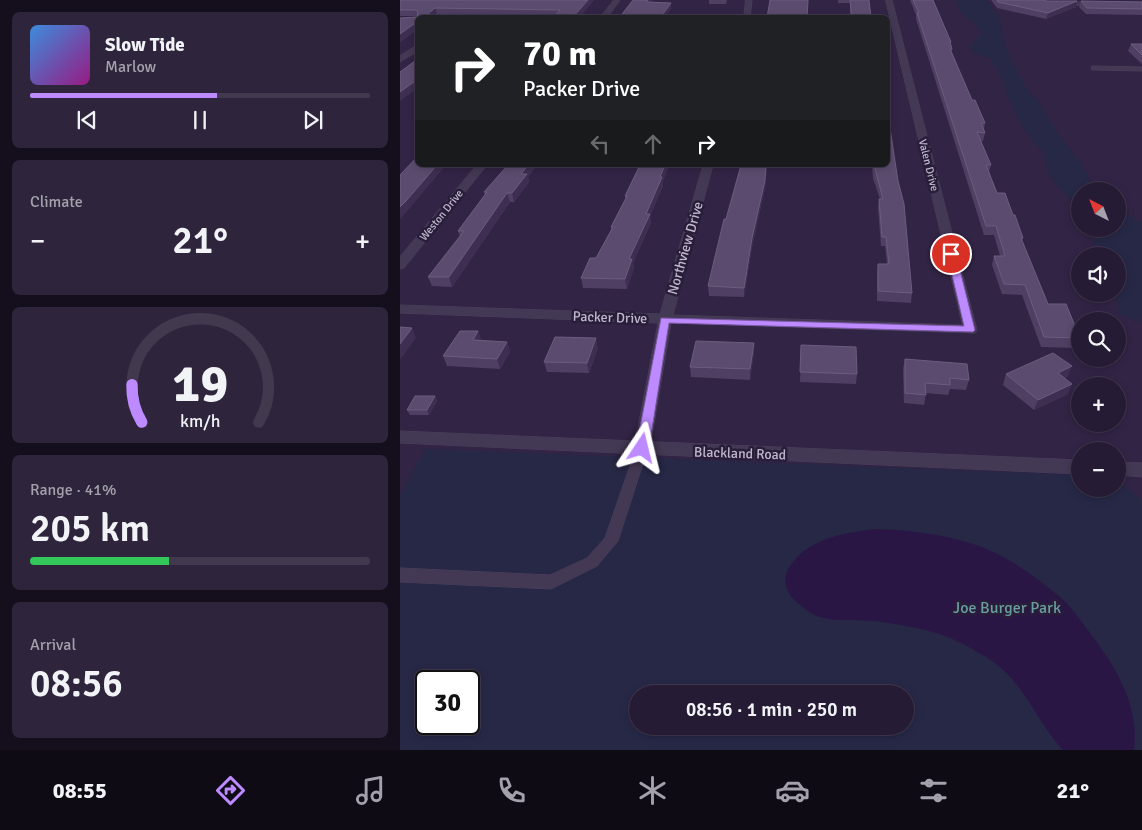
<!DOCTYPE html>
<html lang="en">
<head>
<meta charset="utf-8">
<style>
  body { margin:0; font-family:Signika,sans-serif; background:#2e243c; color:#f1f3f6; height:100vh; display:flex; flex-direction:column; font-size:19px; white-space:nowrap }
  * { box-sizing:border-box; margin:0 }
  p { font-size:16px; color:#a4a1ac }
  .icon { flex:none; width:28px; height:28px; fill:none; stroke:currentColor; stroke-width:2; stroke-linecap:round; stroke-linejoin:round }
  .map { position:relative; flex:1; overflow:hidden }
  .details { display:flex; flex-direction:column; gap:12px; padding:12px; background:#150f1d; width:400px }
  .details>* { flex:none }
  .banner { position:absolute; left:15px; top:15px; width:475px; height:152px; border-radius:8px; box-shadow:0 2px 8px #0003,0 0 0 1px #42394f; background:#202124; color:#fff; overflow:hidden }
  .needle { width:32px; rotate:318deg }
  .tools { position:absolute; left:671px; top:182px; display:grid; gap:10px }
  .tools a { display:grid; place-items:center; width:55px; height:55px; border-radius:50%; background:#261b34; box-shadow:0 2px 8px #0003,0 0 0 1px #42394f; font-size:25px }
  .speed { position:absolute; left:15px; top:670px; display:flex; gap:10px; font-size:25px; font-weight:700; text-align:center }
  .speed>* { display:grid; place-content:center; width:65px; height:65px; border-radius:50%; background:#261b34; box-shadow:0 2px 8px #0003,0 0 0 1px #42394f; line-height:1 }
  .speed .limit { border:2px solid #111; border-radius:8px; background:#fff; color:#111 }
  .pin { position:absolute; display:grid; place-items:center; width:42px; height:42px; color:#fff; margin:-21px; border:2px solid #fff; border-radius:50%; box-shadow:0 1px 5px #0007 }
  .me { position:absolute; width:55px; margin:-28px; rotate:10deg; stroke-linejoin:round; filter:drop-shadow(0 0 4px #0008) }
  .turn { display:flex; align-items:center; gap:18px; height:105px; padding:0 25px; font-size:22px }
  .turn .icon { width:65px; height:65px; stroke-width:2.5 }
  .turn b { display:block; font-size:35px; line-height:42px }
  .lanes { display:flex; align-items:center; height:48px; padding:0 25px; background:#0003; justify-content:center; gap:25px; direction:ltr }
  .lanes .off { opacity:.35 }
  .big { font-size:38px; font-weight:600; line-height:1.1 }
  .details .widget { flex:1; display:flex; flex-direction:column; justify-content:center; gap:8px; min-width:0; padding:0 18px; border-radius:8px; background:#2e243c }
  .details .dial { align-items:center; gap:0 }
  .dial svg { height:130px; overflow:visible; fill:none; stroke:#42394f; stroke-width:7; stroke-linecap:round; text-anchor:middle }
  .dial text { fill:#f1f3f6; stroke:none }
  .song { display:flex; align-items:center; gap:15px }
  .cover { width:60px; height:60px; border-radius:8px; background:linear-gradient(135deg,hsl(210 70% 55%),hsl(310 70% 35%)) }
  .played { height:5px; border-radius:2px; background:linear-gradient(90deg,#be8aff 55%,#42394f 55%) }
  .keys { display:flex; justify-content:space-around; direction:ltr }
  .heat { display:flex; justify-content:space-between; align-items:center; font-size:28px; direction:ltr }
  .charge { height:8px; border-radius:4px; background:linear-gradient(90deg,#34c759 41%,#42394f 0) }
  .trip { position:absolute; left:229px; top:685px; width:285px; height:50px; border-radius:25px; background:#261b34; box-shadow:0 2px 8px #0003,0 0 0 1px #42394f; font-weight:600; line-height:50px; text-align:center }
  .tabs { display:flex; height:80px; justify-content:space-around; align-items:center; background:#0f0b15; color:#a4a1ac }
  .tabs .icon { width:35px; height:35px }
  .tabs .active { color:#be8aff }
  .tabs b { font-size:22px; color:#f1f3f6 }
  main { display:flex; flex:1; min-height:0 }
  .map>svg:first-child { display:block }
  .green { fill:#262846; fill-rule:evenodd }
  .water { fill:#2a1645 }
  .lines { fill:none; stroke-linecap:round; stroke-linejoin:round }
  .service-casing { stroke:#4b405b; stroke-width:1 }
  .minor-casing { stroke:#4b405b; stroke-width:1 }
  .tertiary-casing { stroke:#4b405b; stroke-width:1 }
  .service { fill:#443954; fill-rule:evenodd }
  .minor { fill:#443954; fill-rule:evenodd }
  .tertiary { fill:#443954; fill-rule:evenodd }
  .wall { fill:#4f3f63 }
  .shaded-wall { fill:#3e2f52 }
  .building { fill:#5b4c6f; stroke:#6b5d7e }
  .route { fill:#be8aff; stroke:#7c5aa6 }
  .labels { text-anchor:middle; stroke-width:5; stroke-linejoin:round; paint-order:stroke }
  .far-street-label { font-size:11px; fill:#c1b7ce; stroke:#291e3a }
  .street-label { font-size:14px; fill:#c1b7ce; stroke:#291e3a }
  .near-park-label { font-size:16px; fill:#6b9ea1; stroke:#291e3a }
</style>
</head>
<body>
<main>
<section class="details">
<div class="widget">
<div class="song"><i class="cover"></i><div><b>Slow Tide</b><p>Marlow</p></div></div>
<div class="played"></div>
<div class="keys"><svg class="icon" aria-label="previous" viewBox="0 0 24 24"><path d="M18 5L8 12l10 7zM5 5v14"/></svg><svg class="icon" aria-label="pause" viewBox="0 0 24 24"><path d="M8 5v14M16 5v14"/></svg><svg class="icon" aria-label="next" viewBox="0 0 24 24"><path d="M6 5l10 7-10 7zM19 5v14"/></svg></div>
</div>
<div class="widget"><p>Climate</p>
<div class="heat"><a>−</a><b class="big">21°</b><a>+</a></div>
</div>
<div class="widget dial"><svg viewBox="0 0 100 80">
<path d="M14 69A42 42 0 1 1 86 69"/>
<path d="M14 69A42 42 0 0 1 8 46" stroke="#be8aff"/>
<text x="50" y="56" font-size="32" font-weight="700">19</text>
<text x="50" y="72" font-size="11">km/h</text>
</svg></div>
<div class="widget"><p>Range · 41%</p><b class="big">205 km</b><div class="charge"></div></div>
<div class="widget"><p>Arrival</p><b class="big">08:56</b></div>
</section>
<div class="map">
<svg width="742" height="750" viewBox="0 0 742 750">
  <rect width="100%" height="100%" fill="#322445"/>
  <path class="green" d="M556,0H587L599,16L606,47L626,88L639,102L659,135L680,161L696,191H680V209L669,199L650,177L642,151L622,127L605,91L604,83L591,59L573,53L570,49L571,43L581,35C579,22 567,21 561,12C559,9 558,4 556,0Z
    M718,209L742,223V318L740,322L719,314L717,302L713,294H718V256H699L690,232V229H718Z
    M25,449L680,475V489H718L719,483L740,498L742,502V750H0V496ZM26,681H69V724H26ZM238,694H505V726H238Z"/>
  <path class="water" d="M475,529C509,530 541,534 573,544C605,554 635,576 660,597C671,606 679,619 687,629C714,664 740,704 734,750H663C634,719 625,681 586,657C574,650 559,641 545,636C526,629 502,625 482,622C462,618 427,624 411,613C391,600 375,584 393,562C413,537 446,533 475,529Z"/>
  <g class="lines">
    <defs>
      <path id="service" d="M242,443L246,445L248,448L218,541L197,566L151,589L0,582V568L150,575L187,558L205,538L236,448L238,445Z"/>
      <path id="minor" d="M214,0H220L207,18H200Z
        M346,0H352L350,18H344Z
        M486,0H492L577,330L575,333L271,323L250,448L248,452L242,454L236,452L234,448L258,323L0,313V305L260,314L303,165H313L273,315L562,325Z
        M654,2H742V6L656,5Z
        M18,45V51L0,62V56Z
        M692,66L742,67V71L695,70H692Z
        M77,165H87L4,268L0,269V257Z"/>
      <path id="tertiary" d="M0,431L680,460V474L0,443Z
        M718,462L742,463V477L718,475Z"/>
    </defs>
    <use href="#service" class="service-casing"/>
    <use href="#minor" class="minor-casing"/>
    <use href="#tertiary" class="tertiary-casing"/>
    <use href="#service" class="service"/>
    <use href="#minor" class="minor"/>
    <use href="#tertiary" class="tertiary"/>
  </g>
  <path class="wall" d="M0,0H194L179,18L37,14L33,18H18V29L0,42V18L17,17L18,16H0Z
    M309,0H327L326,4H309Z
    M438,0H469L471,18H450V3H438Z
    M510,0H533L551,42V45L552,49V52L572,100L585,123L584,129L585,133L583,141H580L591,165L589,172L597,193L613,215L623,238L622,241L648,304L680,337V340L677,348L641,347L622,295L602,294L592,265L594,256H600L594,235H584L516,19V15Z
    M591,0H742H646V1H677L676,7L646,19L597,8Z
    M681,1L742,2V15L686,14L679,7Z
    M731,44H742V64L728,51Z
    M108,165H137L128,177L129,182L114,202H110L52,287L32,286L28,277L60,237L58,231L85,195L84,192Z
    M240,165H269L263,181V186L250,216L251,223L233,263L234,268L227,289L183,288L181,278L196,258L211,230V227L225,200V196Z
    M341,165H367L365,188L352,247L344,297L309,296L308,286Z
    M472,165H488L512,293L511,303L477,301V273L478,264H487L485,246H481L478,208L479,199H480L473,178Z
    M78,331L81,340L107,342L110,352L100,369L47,366L43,356Z
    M354,343V353L350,380L291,377L290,367Z
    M401,345L457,374L456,384L400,382Z
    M198,348L189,373L147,372L144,362Z
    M505,359L569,380L566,390L550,389L548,395L526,393L524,405L504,403L503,369Z
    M606,374L668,376L665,378L668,394L634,410L603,385Z
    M35,396L37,401L29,415H10L7,410Z"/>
  <path class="shaded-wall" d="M188,0H194L179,18H172Z
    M248,0H253L247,9L246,2Z
    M677,1L676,7L646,19L648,13Z
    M271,3V9L265,18H260Z
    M35,8L37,14L33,18H23Z
    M18,21V29L0,42V34Z
    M18,79V88L0,101V92Z
    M37,165H46L9,209L0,219V207Z
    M128,165H137L128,177L129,182L114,202L112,193L121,174Z
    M265,165H269L263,181V186L250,216L251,223L233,263L234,268L227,289L225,279L229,259Z
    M366,165H367L365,188L352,247L344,297V288L352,238Z
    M107,193L110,202L52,287L49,277Z
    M12,328L16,338L0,360V344Z
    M78,331L82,341L73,340Z
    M196,338L198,348L189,373L187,363Z
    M107,342L110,352L100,369L97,359Z
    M354,343V353L350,380V369Z
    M672,366L668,376L654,383L658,373Z
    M672,384L668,394L634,410L638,400Z
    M35,396L37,401L29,415L27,410Z"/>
  <path class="building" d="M0,0H188L172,18H153L160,10L35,8L23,18H18V21L0,34V18L17,17L18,12L16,10H0Z
    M233,0H248L246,2L271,3L260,18H219Z
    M370,0H408L407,18H367Z
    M450,0H469L471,18H452L451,11Z
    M513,0H533L551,42H550L552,49H550L572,100H575L585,123H581L585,133L577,132L591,165H586L597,193H605L613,215H615L623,238H621L648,304H666L680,338L644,337L625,285L604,284L594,256H605L596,226H586L517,13H519Z
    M597,0H646V1H677L648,13L598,2Z
    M681,1L742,2V9L687,8Z
    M731,44H742V55Z
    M15,61H18V79L0,92V72Z
    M488,115L498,181L504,204L512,293L478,291V264H489L486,237H482L479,199H483L474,165H488Z
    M18,156V165H37L6,201L0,207V175Z
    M108,165H128L121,174H127L112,193H107L49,277H28L64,231H58L87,192H84Z
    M240,165H265L260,177H262L246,214H250L229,259H232L225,279L181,278L190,258H196L213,227H211L227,196H225Z
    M341,165H366L365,180L352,238L344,288L308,286L324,219H326Z
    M0,327L12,328L0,344Z
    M60,331H78L73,340L107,342L97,359L43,356Z
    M155,337L196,338L187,363L144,362Z
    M296,341L354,343L350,369L290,367Z
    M401,345L456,347L457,374L400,372Z
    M653,353L672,366L658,373L672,384L638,400L606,374Z
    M505,359L567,364L569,380L550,378V385L525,383L526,395L505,393Z
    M15,396H35L27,410H7Z"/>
  <path class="route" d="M551,252L556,254L575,330L573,332L269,323L249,448L247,452H238L236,448L261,318L564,326L547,254Z"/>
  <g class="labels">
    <g class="far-street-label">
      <text transform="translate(529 165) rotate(76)" y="4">Valen Drive</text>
      <text transform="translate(41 215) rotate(-51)" y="4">Weston Drive</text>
    </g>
    <g class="street-label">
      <text transform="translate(285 248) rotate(-74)" y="5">Northview Drive</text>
      <text transform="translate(210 317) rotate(2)" y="5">Packer Drive</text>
      <text transform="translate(340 453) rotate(2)" y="5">Blackland Road</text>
    </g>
    <g class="near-park-label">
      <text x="607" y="613">Joe Burger Park</text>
    </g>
  </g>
</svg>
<div class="tools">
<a><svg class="needle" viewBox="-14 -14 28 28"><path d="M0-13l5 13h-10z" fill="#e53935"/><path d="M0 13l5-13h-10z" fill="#a4a1ac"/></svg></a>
<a><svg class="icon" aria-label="sound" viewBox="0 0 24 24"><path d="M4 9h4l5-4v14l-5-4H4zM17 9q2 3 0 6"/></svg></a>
<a><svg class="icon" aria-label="search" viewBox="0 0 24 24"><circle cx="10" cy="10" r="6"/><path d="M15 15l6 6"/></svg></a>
<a>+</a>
<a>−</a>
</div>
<div class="speed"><div class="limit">30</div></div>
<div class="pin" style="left:551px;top:254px;background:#d93025"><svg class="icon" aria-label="arrive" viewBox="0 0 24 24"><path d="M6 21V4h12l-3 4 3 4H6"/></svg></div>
<svg class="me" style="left:242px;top:448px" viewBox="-20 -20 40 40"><path d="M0-17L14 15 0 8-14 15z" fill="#be8aff" stroke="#fff" stroke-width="4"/></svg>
<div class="trip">08:56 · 1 min · 250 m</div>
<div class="banner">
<div class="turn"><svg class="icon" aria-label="right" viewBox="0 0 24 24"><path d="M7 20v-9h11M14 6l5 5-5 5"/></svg><div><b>70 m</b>Packer Drive</div></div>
<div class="lanes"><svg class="icon off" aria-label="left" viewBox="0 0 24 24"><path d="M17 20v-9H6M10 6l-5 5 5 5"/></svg><svg class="icon off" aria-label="ahead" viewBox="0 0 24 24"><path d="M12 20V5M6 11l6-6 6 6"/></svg><svg class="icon" aria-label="right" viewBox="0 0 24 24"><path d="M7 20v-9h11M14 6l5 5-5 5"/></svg></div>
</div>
</div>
</main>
<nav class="tabs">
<b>08:55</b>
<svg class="icon active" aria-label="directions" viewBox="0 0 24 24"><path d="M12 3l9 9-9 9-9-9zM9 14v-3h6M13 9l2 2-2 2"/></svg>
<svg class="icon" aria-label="music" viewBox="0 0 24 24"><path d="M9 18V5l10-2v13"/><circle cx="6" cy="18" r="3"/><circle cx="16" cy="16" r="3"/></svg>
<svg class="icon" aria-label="phone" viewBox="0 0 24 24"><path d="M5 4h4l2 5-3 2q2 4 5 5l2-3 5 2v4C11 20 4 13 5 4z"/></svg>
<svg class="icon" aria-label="climate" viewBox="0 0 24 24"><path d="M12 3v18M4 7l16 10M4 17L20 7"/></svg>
<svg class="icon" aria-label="car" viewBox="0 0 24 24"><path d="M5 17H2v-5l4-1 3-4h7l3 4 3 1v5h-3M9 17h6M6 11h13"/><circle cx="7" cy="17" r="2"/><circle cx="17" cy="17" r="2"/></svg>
<svg class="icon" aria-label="filters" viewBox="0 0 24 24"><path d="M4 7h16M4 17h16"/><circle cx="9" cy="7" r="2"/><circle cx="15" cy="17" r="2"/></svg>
<b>21°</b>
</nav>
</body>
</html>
